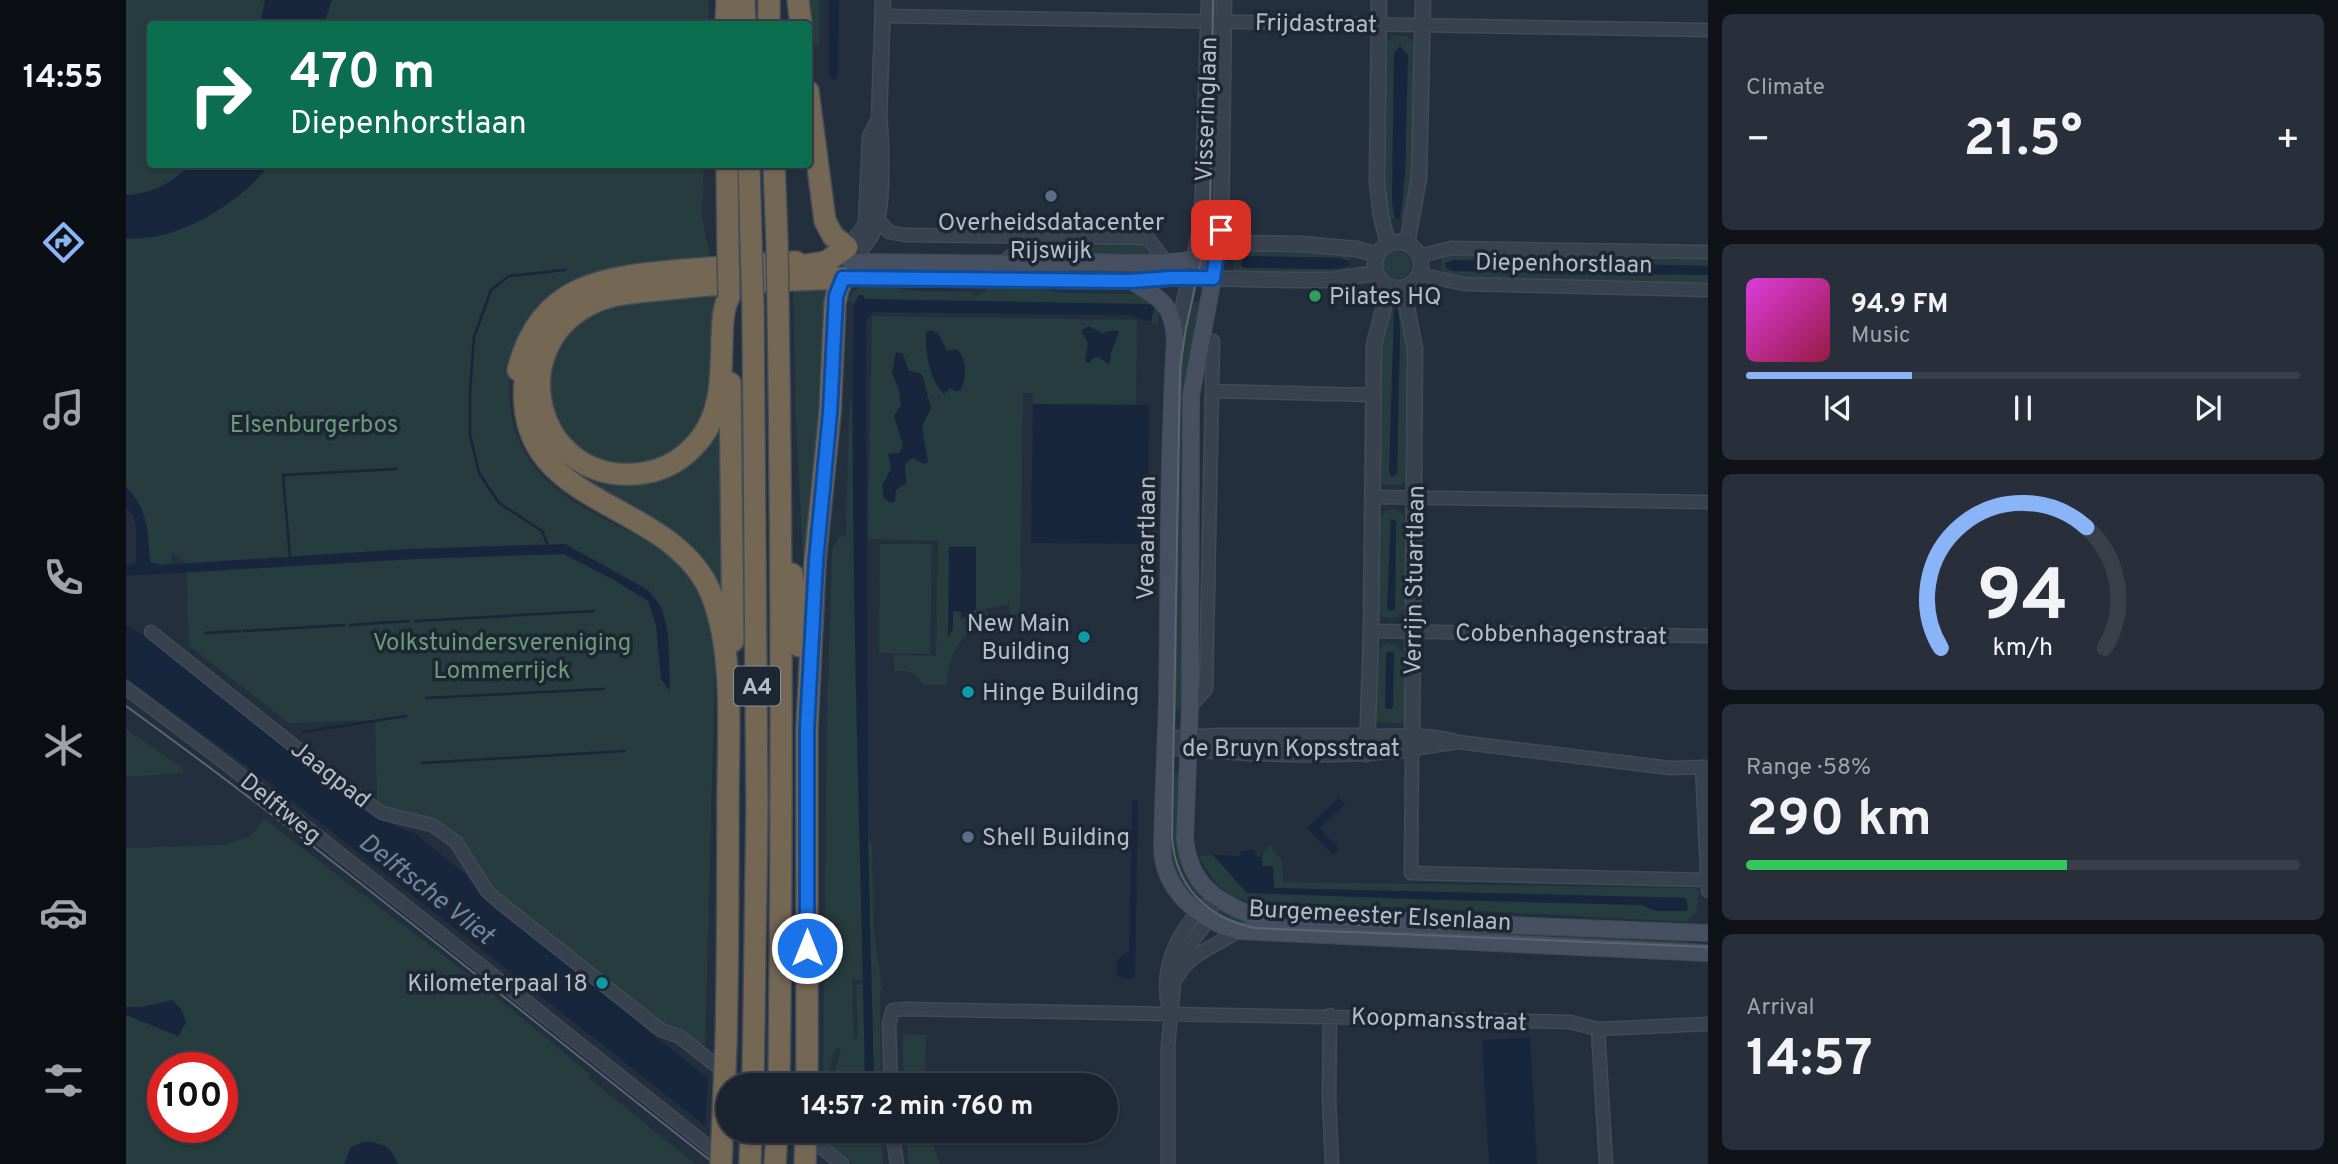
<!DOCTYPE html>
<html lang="en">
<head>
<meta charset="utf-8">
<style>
  body { margin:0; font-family:Overpass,sans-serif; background:#282f3a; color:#f1f3f6; height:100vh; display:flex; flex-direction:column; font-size:26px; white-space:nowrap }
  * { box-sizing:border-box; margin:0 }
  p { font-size:23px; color:#a0a4aa }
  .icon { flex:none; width:38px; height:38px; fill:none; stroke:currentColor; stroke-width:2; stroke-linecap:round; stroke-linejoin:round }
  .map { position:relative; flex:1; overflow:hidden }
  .side { display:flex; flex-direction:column; gap:14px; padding:14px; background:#0f1319; width:630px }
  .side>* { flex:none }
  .banner { position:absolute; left:21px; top:21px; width:665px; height:147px; border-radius:7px; box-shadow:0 2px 5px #0004,0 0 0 2px #39404a; background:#0b6e4f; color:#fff; overflow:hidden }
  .speed { position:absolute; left:21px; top:1052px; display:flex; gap:14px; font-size:35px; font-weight:700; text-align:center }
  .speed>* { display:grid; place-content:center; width:91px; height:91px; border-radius:50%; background:#1b232e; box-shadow:0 2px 5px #0004,0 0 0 2px #39404a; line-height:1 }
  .speed .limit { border:10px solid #d22; background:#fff; color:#111 }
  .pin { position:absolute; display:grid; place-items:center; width:60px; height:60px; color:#fff; margin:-30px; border-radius:14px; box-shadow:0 4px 10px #0006 }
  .me { position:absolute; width:77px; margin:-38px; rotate:0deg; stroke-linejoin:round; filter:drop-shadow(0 0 5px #0008) }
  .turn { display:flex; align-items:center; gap:24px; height:147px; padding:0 28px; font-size:32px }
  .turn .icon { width:91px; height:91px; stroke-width:2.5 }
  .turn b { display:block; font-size:49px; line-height:60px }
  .big { font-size:52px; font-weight:700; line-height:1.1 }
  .side .card { flex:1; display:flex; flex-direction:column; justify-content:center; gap:10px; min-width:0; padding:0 24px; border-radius:10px; background:#282f3a }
  .side .dial { align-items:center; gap:0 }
  .dial svg { height:182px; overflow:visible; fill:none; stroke:#39404a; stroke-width:7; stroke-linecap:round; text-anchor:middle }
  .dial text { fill:#f1f3f6; stroke:none }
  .song { display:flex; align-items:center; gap:21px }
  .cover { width:84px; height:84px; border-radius:10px; background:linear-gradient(135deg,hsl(300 70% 55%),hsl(340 70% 35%)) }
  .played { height:7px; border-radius:4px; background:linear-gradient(90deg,#8ab4f8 30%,#39404a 30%) }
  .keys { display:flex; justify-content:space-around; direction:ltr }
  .heat { display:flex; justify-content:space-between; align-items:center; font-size:38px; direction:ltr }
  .charge { height:10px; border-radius:5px; background:linear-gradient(90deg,#34c759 58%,#39404a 0) }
  .trip { position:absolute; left:590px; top:1073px; width:402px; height:70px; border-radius:35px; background:#1b232e; box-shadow:0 2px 5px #0004,0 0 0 2px #39404a; font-weight:700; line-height:70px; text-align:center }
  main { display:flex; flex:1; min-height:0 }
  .dock { display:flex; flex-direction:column; width:126px; justify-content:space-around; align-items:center; background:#0b0e12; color:#a0a4aa }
  .dock .icon { width:49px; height:49px }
  .dock .current { color:#8ab4f8 }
  .dock b { font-size:32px; color:#f1f3f6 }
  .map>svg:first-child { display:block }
  .green { fill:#263c3f; fill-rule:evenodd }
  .water { fill:#17263c }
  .pier { fill:#242f3e }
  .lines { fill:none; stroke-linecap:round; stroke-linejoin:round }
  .stream { stroke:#17263c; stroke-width:2.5 }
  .minor-casing { stroke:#414a57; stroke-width:15 }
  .tertiary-casing { stroke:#414a57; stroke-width:17 }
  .secondary-casing { stroke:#414a57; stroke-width:18 }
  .motorway-casing { stroke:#434c59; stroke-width:24 }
  .minor { stroke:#38414e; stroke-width:12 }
  .tertiary { stroke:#38414e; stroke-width:14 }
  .secondary { stroke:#465061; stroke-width:16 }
  .motorway { stroke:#746855; stroke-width:21 }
  .tram { stroke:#5a6575; stroke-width:2 }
  .motorway-bridge-casing { stroke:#434c59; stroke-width:24; stroke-linecap:butt }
  .motorway-bridge { stroke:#746855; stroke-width:21 }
  .route-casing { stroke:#114b97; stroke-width:18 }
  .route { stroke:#1a73e8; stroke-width:12 }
  .service-dot { fill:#5c6f8a; stroke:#1d2633; stroke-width:2.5 }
  .leisure-dot { fill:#2e9e5b; stroke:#1d2633; stroke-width:2.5 }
  .culture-dot { fill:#0f9aa8; stroke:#1d2633; stroke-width:2.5 }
  .labels { text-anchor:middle; stroke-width:7; stroke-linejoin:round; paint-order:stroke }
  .shield { fill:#1d2633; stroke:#878f9c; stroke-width:2 }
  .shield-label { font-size:23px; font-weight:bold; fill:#b4bcc9 }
  .street-label { font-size:24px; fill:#b4bcc9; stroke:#1d2633 }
  .poi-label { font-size:24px; fill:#b4bcc9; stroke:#1d2633; text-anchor:start }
  .park-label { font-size:24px; fill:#6b9a76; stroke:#1d2633 }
  .water-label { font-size:26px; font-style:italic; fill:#6d86a8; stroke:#1d2633 }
</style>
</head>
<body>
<main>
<nav class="dock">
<b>14:55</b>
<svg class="icon current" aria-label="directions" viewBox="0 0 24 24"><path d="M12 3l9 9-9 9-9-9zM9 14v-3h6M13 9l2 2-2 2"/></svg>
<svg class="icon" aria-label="music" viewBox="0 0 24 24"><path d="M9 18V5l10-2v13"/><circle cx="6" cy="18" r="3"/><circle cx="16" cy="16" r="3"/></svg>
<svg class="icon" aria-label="phone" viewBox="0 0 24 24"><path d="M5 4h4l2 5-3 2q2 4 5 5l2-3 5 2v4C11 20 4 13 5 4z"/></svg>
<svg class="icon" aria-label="climate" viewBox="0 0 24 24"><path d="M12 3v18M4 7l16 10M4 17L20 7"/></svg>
<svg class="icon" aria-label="car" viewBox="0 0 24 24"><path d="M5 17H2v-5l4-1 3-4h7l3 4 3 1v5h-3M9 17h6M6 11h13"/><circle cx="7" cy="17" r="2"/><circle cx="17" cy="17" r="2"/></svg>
<svg class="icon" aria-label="filters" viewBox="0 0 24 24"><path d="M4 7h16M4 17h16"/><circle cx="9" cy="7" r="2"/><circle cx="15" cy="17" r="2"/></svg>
</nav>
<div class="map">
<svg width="1582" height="1164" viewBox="0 0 1582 1164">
  <rect width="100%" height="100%" fill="#242f3e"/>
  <path class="green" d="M0,0H583L582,24H24V164L578,165L576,217L586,266L458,283L384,371C377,453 419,489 486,523C513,536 542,550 561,573C583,601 585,636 589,669L579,1049L531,1022L370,893L338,841L313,821L275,813L251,805L249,720L163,723L63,646L60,565L46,551L45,564L35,565L24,562L21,524L0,503Z
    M682,0H694L693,46L686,45Z
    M1267,36H1281L1289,43L1290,172L1283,220L1274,218L1277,200L1281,88L1268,53L1266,201L1269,219L1260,220L1256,192L1259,44Z
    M910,241L920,245H950V242H958V245L1006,246L1016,243L1031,256L890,259Z
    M1109,248L1224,252L1223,261L1213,258L1119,256L1115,265L1118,268L1211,269L1223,266L1224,275H1109L1107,271Z
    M1257 265a14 14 0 1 1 28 0a14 14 0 1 1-28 0Z
    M1315,252L1582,255V266L1328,260L1327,271L1582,275V285L1342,281L1315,276Z
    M702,283L681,639L670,422L667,286Z
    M737,286H763L785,291L848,292L850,296L860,291V286H904L935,293L1012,294L1033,305L1032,324L1025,322L1028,308L739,299L736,295H733L728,304L722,300L727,291Z
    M591,294L592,379L582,418L541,460L487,466L454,450L441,437L432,421L424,398V373L429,356L449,325L486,304Z
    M1062,300L1077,304L1056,643L1055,709H1046L1053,358Z
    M1261,309L1280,310L1284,335L1282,481L1275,485H1257L1253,479V347ZM1268,310L1272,311L1274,329L1271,473L1269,476Z
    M746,316L1011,320L1010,405L907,404V393H897L894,614H884L883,604L860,609L863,618C836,632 821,655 821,685H797C790,672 781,669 768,671V655L810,656L812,541L742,539Z
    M412,343L422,439L523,479L596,407L600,602L591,591L431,467L400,380Z
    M726,400L731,736L737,980H726L728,1039L732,1036L730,985L737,984L739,1085H706L715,1047L708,1050L701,1085H697L701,718L706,550L713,537L720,535L723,412Z
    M1267,509L1274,512L1282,523L1280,607L1273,616L1265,619L1257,617L1250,610L1252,520L1259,511ZM1265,519L1270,522L1269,609L1265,611L1261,608Z
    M754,544H806L804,654L753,653Z
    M1262,643L1271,645L1279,655L1278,723L1249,722V655L1257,645ZM1262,652H1266L1265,709H1261L1260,654Z
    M0,729L57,768L58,773L0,777Z
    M1045,773L1056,774L1055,830L1078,894L1077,899L1071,904C1034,880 1044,811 1045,773Z
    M138,819L357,986L465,1075L462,1078C500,1107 533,1136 570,1164H0V848L98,845L124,836ZM37,1068H96V1127H37Z
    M742,840L746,844L748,930L756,989L754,990L755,1085H748Z
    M1144,845L1153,858L1156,859L1157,882L1569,888L1573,892L1570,913L1563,918L1562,922L1278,907L1130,903C1098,896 1088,884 1073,856L1087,855L1121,893H1125L1516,905L1528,911L1559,898L1147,888L1136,866L1137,853Z
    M1095,908L1562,939V948L1103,925L1088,912Z
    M777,1034L800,1035L799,1085H777Z
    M698,1131H755L757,1164H727L697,1141Z
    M779,1131H797V1133L804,1136L814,1164H783Z"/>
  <path class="water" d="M139,0H206L198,24H134Z
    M703,0H713L712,76L707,81L703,74Z
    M1274,46L1282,55L1279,176L1274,218L1269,219L1266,201L1268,53Z
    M65,164L143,165C115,203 48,244 0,238V195C28,193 45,184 65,164Z
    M1118,256L1214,258L1223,261V266L1211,269L1118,268L1115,265Z
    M1328,260L1582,266V275L1327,271L1320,268L1319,263Z
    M733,295H737L739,299L1024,304L1028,307L1025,322L1002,315L748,312L743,315L740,322L742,840L748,1085H739C735,825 723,565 728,304Z
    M1268,310H1272L1274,329L1271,474L1266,477L1263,473Z
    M963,326L976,333L989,330L993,332L985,353L984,363L982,364L973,357L967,358L963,363L959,361L962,343L955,330Z
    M804,330L812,333L821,351L830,349C842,359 840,377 835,390L829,391L824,388L818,394C804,381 799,351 800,333Z
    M770,352L777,354L783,371L794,373L797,377L805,408L796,426L802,462L798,464L787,458C774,464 781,473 780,483L770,490L769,501L766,503L758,499L756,486L765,469L762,454L773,453L777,446L768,416L775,405L773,391L766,372Z
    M907,404L1023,405L1022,544L905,543Z
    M0,487C23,510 21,531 24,562L35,565L282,549L439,544L522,590L536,608L542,634L544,691L535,679L530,625L522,601L488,580L438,554L288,559L0,576V565L10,563V527L7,515L0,507Z
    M1265,519L1270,521L1269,609L1265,611L1261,609Z
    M823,547H850V609L835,619V612L827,611V629L822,637Z
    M0,626L16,634L174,759L267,825L290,834L340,875L353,893L365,904L602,1095V1130L628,1164L144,783L0,678Z
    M1262,652L1268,653L1267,706L1265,709H1261L1259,706L1260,654Z
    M1213,797L1219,804L1194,828L1213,849L1207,855L1181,828Z
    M1006,800H1012L1009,975L1005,979L991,977V961L1003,950Z
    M1129,850V857H1136V866H1147L1148,888L1560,898L1562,909L1559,911H1531L1516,905L1315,900L1121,893L1087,855L1114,856L1115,851Z
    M46,1000L56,1010L60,1023L52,1036L0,1015V1007H16Z
    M1404,1037L1411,1164H1363L1356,1040Z
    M238,1142C256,1142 266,1147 272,1164H218L225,1147Z"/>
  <path class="pier" d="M582,1075L602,1091V1130H653L694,1164H622L579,1129Z"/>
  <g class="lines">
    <path class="stream" d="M421,543L416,531L373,503L353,473L344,435V391L348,337L365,290L383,276L439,270
      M164,557L157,475L270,469
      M290,621L468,611
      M224,625L283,621
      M118,631L219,625
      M79,633L114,631
      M300,698L478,689
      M177,732L280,716
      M296,763L499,751"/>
    <defs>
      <path id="minor" d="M757,16L1582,30
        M752,219L763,232L779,235L1022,238L1040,262
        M1293,256L1325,248L1582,252
        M877,263L908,236
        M1293,274L1338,284L1582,290
        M1086,391L1247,395
        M1247,497L1582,502
        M1245,631L1582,636
        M25,632L218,786L256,813L306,825L330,842L361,891L372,901L535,1030L554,1037L615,1085
        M0,688L102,765L596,1157
        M1064,707L1080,689L1087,341
        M1241,736C1271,736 1303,733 1332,742L1544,768L1582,767
        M1332,742L1286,749L1285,873L1582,880
        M1576,767L1582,891
        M1052,976C1063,954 1092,945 1112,931
        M1043,1009C1033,970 1050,933 1078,906
        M1204,1015L1203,1098L1206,1164
        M1472,1029L1480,1164
        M765,1085L763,1023L767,1010L780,1009L1358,1020L1444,1022L1472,1029L1582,1024
        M766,1130L771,1164
        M679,1135L716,1164
        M1042,1164V1045L1050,964L1077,927L1090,897"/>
      <path id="tertiary" d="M1253,0L1251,183L1255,216L1262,244
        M1249 265a23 23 0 1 1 46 0a23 23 0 1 1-46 0Z
        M1281,244L1293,178L1297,0
        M721,247L735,232L740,223L744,137L753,119
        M1086,252L1108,243L1175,244L1231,249L1251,255
        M721,267C730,254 743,243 749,227C757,208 756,140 753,119L757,0
        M1087,278L1095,234L1098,0
        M1005,281C1069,275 1133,281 1198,280C1216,280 1232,274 1250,274
        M1050,338L1076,222L1083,0
        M1040,739L1092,736H1241
        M1039,747C1120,754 1205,758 1286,749L1289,348L1277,288
        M1241,754L1245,631L1248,345L1263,287"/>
      <path id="secondary" d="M724,262L909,264C961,258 1016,268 1068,259L1087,278L1065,396L1064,707L1059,839C1064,883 1087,900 1126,915L1582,933
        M717,278L1005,281C1033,297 1047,304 1049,339C1042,460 1043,581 1041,702C1040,739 1038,776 1037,814C1037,831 1034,850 1039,867C1049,900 1080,922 1112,931L1582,953"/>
      <path id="motorway" d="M618,0L619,24
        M643,0V24
        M672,0L675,24
        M600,24L601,0
        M601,164L602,243
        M623,164L625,242
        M648,164L651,242
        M667,267L700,262L721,247L707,236L699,221L682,91
        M603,297C596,310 597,323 596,338C595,374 597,415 570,444C555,461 534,472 510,474C408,482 375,344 469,302C491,292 518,292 542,289C600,283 658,280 717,278L712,289L709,303L704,413L689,561L681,729V1085
        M652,302C656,563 656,824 653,1085
        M627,306L631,807L627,1085
        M402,360C372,508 530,492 580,583C610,639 602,736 602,798C602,880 602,962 600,1043
        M392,370C414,282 480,277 557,270C594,267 632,264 670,262
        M604,383L607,641
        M666,574L673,646
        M624,1164L625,1130
        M649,1164L651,1130"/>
    </defs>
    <use href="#minor" class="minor-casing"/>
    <use href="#tertiary" class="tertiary-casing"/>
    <use href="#secondary" class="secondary-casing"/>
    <use href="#motorway" class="motorway-casing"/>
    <use href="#minor" class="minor"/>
    <use href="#tertiary" class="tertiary"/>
    <use href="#secondary" class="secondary"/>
    <use href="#motorway" class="motorway"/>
    <path class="tram" d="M1087,0L1084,219L1060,328L1054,367L1046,837C1049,886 1081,918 1129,928L1582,947
      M0,706C202,852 393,1011 589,1164"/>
    <defs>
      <path id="motorway-bridge" d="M625,242L627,306
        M651,242L652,302
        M602,243L603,297
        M595,1164L600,1043
        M679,1164L680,1130"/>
    </defs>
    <use href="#motorway-bridge" class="motorway-bridge-casing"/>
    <use href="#motorway-bridge" class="motorway-bridge"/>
  </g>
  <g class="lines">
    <defs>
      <path id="route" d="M681,948V729L690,561L704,413L710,296L717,278L1004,281L1045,278H1087L1095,230"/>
    </defs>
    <use href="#route" class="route-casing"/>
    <use href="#route" class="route"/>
  </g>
  <g class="service-dot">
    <circle cx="925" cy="196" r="7"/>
    <circle cx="842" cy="837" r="7"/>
  </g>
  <circle class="leisure-dot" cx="1189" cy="296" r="7"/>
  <g class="culture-dot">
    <circle cx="958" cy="637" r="7"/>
    <circle cx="842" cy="692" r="7"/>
    <circle cx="476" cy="983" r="7"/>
  </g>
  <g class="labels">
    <rect class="shield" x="608" y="666.5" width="46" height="39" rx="5"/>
    <g class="shield-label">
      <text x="631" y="694">A4</text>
    </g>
    <g class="street-label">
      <text transform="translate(1190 23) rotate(1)" y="8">Frijdastraat</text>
      <text transform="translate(1080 109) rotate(-88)" y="8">Visseringlaan</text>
      <text transform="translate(1438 263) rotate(1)" y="8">Diepenhorstlaan</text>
      <text transform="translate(1020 538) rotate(-89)" y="8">Veraartlaan</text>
      <text transform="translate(1288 580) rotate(-89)" y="8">Verrijn Stuartlaan</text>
      <text transform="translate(1435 634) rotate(1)" y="8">Cobbenhagenstraat</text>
      <text x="1165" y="756">de Bruyn Kopsstraat</text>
      <text transform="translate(205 774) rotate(38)" y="8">Jaagpad</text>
      <text transform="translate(155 808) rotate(39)" y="8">Delftweg</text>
      <text transform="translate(1254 915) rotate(3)" y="8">Burgemeester Elsenlaan</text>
      <text transform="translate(1313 1019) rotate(2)" y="8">Koopmansstraat</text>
    </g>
    <g class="poi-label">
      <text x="925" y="230" text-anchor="middle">Overheidsdatacenter<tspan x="925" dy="28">Rijswijk</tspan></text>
      <text x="1203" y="304">Pilates HQ</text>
      <text x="944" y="631" text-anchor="end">New Main<tspan x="944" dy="28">Building</tspan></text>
      <text x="856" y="700">Hinge Building</text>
      <text x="856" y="845">Shell Building</text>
      <text x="462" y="991" text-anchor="end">Kilometerpaal 18</text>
    </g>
    <g class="park-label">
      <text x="188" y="432">Elsenburgerbos</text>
      <text x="376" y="650">Volkstuindersvereniging<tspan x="376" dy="28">Lommerrijck</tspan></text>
    </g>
    <g class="water-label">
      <text transform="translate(301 888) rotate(38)" y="9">Delftsche Vliet</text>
    </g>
  </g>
</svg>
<div class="speed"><div class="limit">100</div></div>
<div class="pin" style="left:1095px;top:230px;background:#d93025"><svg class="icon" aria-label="arrive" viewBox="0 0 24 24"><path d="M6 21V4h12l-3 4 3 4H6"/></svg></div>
<svg class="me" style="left:681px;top:948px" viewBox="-20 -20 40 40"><circle r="17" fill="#1a73e8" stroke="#fff" stroke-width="3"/><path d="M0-11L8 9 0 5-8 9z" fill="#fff"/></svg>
<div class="trip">14:57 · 2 min · 760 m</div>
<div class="banner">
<div class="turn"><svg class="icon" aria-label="right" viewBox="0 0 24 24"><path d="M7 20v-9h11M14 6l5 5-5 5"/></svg><div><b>470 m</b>Diepenhorstlaan</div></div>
</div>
</div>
<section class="side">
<div class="card"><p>Climate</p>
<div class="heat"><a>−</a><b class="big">21.5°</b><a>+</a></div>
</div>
<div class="card">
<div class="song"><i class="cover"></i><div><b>94.9 FM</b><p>Music</p></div></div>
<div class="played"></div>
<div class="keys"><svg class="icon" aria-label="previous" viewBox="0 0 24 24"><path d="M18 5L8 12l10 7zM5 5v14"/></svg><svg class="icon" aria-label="pause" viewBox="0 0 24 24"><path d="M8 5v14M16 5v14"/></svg><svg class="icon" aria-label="next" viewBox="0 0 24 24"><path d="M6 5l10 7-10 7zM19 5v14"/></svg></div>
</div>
<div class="card dial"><svg viewBox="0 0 100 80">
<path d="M14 69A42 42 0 1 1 86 69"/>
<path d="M14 69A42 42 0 0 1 78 16" stroke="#8ab4f8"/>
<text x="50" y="56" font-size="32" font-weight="700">94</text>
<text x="50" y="72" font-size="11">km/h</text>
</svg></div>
<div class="card"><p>Range · 58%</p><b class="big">290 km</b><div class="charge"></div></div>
<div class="card"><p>Arrival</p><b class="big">14:57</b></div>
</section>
</main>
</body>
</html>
